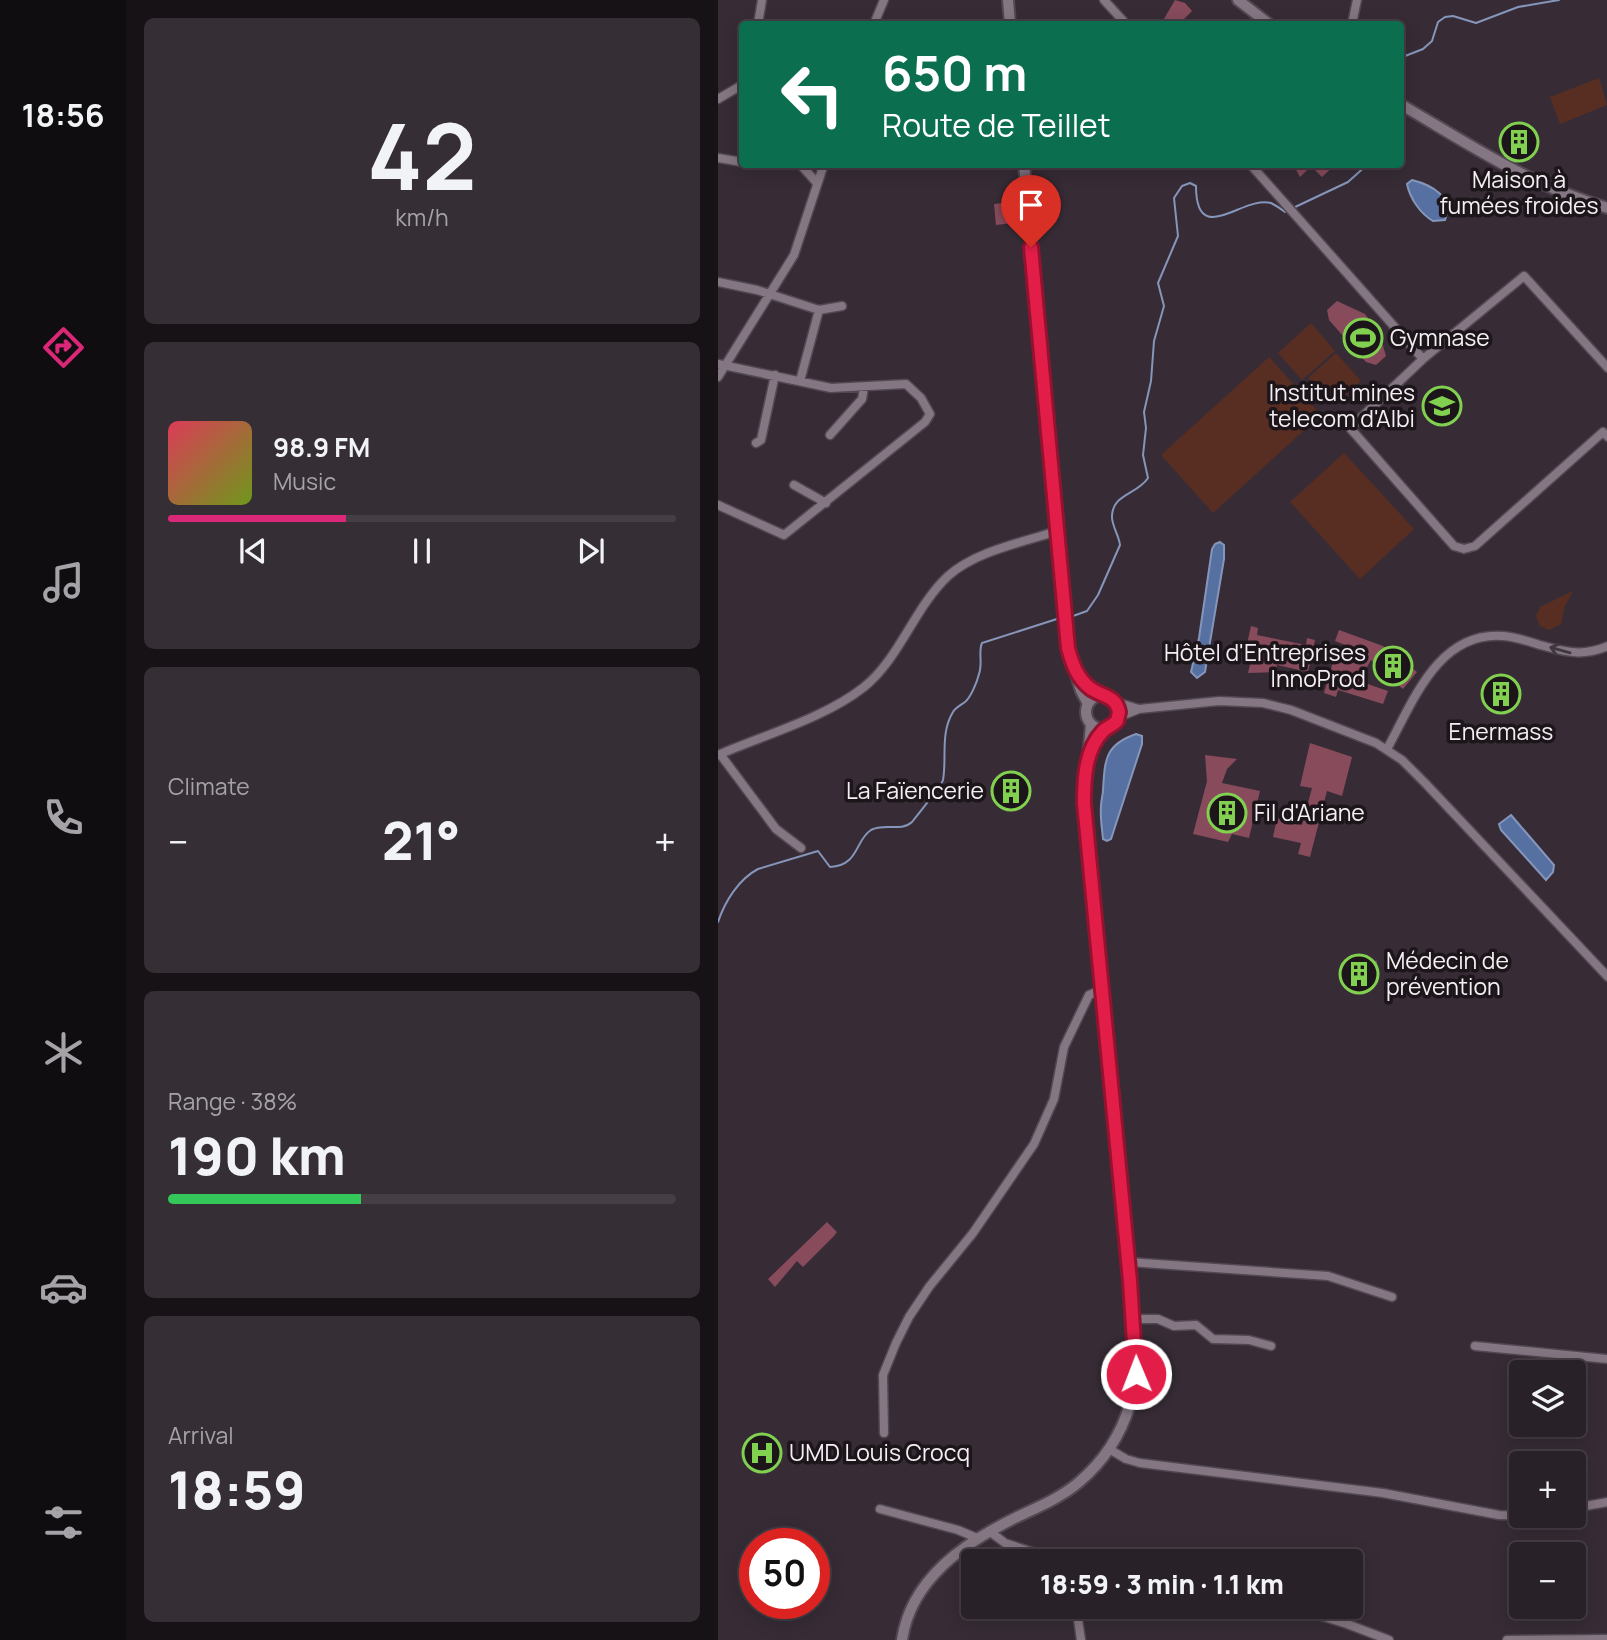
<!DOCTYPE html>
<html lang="en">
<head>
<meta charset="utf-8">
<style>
  body { margin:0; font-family:Manrope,sans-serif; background:#352e34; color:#f1f3f6; height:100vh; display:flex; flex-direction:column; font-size:26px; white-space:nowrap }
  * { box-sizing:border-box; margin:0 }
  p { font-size:23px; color:#a5a3a8 }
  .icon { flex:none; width:38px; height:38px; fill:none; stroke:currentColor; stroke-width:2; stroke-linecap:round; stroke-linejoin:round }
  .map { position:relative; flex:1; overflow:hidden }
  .drawer { display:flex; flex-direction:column; gap:18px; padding:18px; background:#171216; width:592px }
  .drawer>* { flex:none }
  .hud { position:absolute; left:21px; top:21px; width:665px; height:147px; border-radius:7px; box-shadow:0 4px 18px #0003,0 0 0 2px #453e45; background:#0b6e4f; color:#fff; overflow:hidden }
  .fabs { position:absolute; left:791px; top:1360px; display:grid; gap:14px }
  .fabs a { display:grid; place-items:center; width:77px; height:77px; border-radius:7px; background:#292128; box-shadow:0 4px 18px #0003,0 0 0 2px #453e45; font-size:35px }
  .speed { position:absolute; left:21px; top:1528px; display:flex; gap:14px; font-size:35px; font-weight:700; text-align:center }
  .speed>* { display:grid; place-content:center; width:91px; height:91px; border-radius:50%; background:#292128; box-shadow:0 4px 18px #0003,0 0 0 2px #453e45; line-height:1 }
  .speed .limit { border:10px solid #d22; background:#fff; color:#111 }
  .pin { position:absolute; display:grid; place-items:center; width:60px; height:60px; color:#fff; margin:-72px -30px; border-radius:50% 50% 50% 0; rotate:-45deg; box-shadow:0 0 7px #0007 }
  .pin .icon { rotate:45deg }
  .me { position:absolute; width:77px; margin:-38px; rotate:359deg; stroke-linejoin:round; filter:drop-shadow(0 0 5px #0008) }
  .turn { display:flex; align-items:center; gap:24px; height:147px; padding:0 28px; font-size:32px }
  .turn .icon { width:91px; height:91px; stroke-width:2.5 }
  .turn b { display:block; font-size:49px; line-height:60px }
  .big { font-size:52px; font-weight:800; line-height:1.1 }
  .drawer .tile { flex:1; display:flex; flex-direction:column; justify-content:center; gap:10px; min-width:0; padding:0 24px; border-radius:10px; background:#352e34 }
  .drawer .dial { align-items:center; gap:0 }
  .dial b { font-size:91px; line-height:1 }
  .song { display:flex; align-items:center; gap:21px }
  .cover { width:84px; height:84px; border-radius:10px; background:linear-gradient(135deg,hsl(350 70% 55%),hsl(80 70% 35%)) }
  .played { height:7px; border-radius:4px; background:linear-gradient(90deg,#db2777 35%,#453e45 35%) }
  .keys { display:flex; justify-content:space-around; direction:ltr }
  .heat { display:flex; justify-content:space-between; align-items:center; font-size:38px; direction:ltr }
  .charge { height:10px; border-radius:5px; background:linear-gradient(90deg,#34c759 38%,#453e45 0) }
  .trip { position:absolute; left:243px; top:1549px; width:402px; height:70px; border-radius:7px; background:#292128; box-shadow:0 4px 18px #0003,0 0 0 2px #453e45; font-weight:800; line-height:70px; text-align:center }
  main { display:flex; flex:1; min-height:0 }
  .dock { display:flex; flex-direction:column; width:126px; justify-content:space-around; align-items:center; background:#100d10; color:#a5a3a8 }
  .dock .icon { width:49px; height:49px }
  .dock .on { color:#db2777 }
  .dock b { font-size:32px; color:#f1f3f6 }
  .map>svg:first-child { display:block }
  .green { fill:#592e22 }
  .water { fill:#5670a1; stroke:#8696ba; stroke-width:2 }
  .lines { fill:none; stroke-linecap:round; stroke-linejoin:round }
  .stream { stroke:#8696ba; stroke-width:2 }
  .building { fill:#874b5c }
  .street-casing { stroke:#524851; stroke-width:11 }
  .secondary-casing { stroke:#524851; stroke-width:14 }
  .street { stroke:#847682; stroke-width:8 }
  .secondary { stroke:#847682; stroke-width:10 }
  .oneway { stroke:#40383f }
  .route-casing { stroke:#92132f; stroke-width:18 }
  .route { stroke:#e11d48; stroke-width:12 }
  .labels { text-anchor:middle; stroke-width:7; stroke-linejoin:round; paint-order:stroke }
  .poi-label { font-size:23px; fill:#f5eef4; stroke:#1c161b; text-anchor:start }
</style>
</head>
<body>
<main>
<nav class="dock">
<b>18:56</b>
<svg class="icon on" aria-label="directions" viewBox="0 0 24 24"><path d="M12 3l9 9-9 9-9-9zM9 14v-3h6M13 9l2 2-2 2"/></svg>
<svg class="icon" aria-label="music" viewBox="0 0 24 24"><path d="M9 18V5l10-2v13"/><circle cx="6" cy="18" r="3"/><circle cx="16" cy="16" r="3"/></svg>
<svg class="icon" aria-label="phone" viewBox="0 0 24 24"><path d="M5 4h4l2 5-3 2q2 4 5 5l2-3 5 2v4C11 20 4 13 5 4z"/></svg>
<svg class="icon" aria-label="climate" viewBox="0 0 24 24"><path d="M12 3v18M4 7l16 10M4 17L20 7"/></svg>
<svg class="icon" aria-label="car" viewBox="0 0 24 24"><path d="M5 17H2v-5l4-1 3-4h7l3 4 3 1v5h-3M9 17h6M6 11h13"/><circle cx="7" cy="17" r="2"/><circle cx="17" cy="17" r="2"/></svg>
<svg class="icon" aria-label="filters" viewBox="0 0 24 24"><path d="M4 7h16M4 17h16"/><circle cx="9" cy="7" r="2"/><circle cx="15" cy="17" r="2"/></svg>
</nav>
<section class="drawer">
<div class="tile dial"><b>42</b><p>km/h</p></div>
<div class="tile">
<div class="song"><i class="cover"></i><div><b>98.9 FM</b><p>Music</p></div></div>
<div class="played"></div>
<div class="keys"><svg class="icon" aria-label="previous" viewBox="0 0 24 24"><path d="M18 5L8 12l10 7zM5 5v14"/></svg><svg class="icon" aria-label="pause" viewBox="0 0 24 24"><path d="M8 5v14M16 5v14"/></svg><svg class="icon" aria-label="next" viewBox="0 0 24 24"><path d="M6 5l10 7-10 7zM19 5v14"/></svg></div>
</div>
<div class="tile"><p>Climate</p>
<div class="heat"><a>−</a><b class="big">21°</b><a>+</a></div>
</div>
<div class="tile"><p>Range · 38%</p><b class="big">190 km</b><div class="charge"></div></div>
<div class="tile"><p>Arrival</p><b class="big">18:59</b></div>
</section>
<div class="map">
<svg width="890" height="1640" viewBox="0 0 890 1640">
  <rect width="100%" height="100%" fill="#372c36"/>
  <path class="green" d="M881,78L889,105L842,124L832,97Z
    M593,323L617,351L584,380L560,353Z
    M618,353L643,381L615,406L590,378Z
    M551,357L603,415L495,513L443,455Z
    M626,453L696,529L642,579L572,502Z
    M855,591L847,606L843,624L831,630L822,626L818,616L822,607Z"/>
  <path class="water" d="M694,180C714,185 736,197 727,220L715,221C703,214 692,199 689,184Z
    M502,542L506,545V559L487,672L479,678L473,672L481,638L494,549L497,544Z
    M418,734L424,736V744L393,839L389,841L385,839C384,828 382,817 383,806C383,800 385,795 385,790C387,761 386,745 418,734Z
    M793,815L836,865L835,872L828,880L783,830L781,824Z"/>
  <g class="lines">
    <path class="stream" d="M682,58L705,49L714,41L720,22L727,17L735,16L758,23L800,7L841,0
      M575,208L630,182L650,164
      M355,616L369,611L380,595L402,545C401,536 395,528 394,518C393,494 419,495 430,478L425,455L428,428L426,412L433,381L436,341L446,306L440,283L460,236L456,198L464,186L472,183L478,186C478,249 525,195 553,203C557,205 563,209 567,212L570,210
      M0,922C7,901 21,879 40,869L100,851L112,867C141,866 137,840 153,830C166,823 183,832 194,822C198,817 224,784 225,780C229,758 222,733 235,712C237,708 243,705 247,702C253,697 259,682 261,674C265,663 260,652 264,643L342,618"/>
  </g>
  <path class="building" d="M457,0L467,3L474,11L461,24H443Z
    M575,164H618L604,177L596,169L589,170L582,177Z
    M294,202L295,223L278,225L276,204Z
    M619,301L647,314L661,332L668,356L658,365L648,362L611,320L609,310Z
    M533,626L540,628L539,635L588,645L589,638L597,640L590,672L559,665L558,672L530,673L533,660L526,658Z
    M621,630L665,646L699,672L685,689L664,673L665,670L653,660L641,681L670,691L665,704L620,690L618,697L606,693L617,655L638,664L645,652L617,641Z
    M791,683L796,696L774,705L769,692Z
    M592,743L634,757L624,796L609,791L592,857L580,854L583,843L555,837L559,818L584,825L594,788L582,786Z
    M487,755L519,759L509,769L504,783L542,791L531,838L514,834L510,842L475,834L489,781Z
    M292,775L302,779L294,807L285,803L290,790L286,789Z
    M639,958L659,961L658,969L646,968L645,980L637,979Z
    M109,1222L119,1232L116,1236L85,1267L79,1261L57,1287L50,1279Z"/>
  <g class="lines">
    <defs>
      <path id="street" d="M386,0L408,24
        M40,24L44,0
        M156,24L166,0
        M634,24L639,0
        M0,99L24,85
        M0,158L24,162
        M37,164H49
        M82,164L99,183
        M532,164L705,359
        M0,282L39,290L101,310L124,306
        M0,364L113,388L188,384L203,398L212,414L207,422L66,535L0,505
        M890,368L806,276L705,359L632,428L736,546L746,549L757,546L885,432L890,437
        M0,377L76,255L106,164
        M82,381L101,310
        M112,435L144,399L146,388
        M38,443L43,440L57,375
        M76,485L108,503
        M398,702L421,709
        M401,717L421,709L501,701L545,703L573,710L658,743L684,760L708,784L890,977
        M669,749C695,702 720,631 785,636C798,637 810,641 822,645C848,652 864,657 890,646
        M2,754L58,829L83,848
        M0,755C46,735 107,718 146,687C182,658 196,608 230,576C258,551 303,543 339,531
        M411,1262L610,1276L674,1297
        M416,1319H440L456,1326L478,1325L495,1339L531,1340L553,1346
        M757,1346L890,1359
        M166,1433L165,1375L178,1343L191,1317L211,1287L255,1233L316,1144L336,1099L346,1047L371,995L383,990
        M391,1449L408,1459L422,1463L665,1493L781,1515L812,1516
        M856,1508L890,1502
        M162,1509L240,1530L259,1538
        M271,1531L287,1543L341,1561
        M358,1606L363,1640
        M571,1606L629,1624L671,1640
        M789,1640L890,1639"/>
      <path id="secondary" d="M290,0L292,24
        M520,0L551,24
        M682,104C751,144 812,186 890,208
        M306,164L350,648L363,691L370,704
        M368 712a17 17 0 1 1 34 0a17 17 0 1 1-34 0Z
        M184,1640C193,1578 248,1542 299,1517C320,1507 342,1498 360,1483C385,1462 403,1435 412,1404C420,1376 418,1347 416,1319L366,803L373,724"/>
    </defs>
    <use href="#street" class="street-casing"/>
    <use href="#secondary" class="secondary-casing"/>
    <use href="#street" class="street"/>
    <use href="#secondary" class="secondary"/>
  </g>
  <defs><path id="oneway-shaft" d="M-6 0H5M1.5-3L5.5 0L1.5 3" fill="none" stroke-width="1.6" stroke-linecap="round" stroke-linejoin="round" transform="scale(1.75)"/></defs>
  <use class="oneway" href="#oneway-shaft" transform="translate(842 650) rotate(-164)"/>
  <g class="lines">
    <defs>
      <path id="route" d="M313,247L350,648C354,663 359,678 372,688C384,697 398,695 401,712L399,721C394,726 389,727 385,731C367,750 366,779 366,803L412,1281L418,1374"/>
    </defs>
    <use href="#route" class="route-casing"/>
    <use href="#route" class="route"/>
  </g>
  <defs>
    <symbol id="building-ring" viewBox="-11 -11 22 22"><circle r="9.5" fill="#1c161b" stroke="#81d050" stroke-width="1.5"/><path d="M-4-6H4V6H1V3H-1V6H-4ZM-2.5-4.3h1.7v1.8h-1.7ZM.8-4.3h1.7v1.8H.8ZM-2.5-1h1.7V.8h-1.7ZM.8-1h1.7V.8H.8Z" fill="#81d050"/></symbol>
    <symbol id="stadium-ring" viewBox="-11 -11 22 22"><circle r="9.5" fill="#1c161b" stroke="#81d050" stroke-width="1.5"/><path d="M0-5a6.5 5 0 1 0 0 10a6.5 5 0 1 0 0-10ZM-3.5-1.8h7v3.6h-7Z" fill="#81d050"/></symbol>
    <symbol id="university-ring" viewBox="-11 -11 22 22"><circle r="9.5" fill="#1c161b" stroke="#81d050" stroke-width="1.5"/><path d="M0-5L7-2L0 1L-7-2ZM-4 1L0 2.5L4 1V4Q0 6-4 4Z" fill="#81d050"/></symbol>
    <symbol id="hospital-ring" viewBox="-11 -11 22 22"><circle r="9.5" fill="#1c161b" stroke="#81d050" stroke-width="1.5"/><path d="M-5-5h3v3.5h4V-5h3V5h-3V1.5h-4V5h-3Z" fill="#81d050"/></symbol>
  </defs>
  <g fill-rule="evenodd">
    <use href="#building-ring" x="779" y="120" width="44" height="44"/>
    <use href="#stadium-ring" x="623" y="316" width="44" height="44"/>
    <use href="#university-ring" x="702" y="384" width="44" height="44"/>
    <use href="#building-ring" x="653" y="644" width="44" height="44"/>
    <use href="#building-ring" x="761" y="672" width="44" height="44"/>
    <use href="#building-ring" x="271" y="769" width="44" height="44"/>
    <use href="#building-ring" x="487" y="791" width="44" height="44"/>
    <use href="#building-ring" x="619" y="952" width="44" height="44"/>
    <use href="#hospital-ring" x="22" y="1431" width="44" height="44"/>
  </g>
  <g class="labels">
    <g class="poi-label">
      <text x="801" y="188" text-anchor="middle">Maison à<tspan x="801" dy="26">fumées froides</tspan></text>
      <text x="672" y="346">Gymnase</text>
      <text x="697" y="401" text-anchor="end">Institut mines<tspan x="697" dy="26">telecom d'Albi</tspan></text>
      <text x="648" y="661" text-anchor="end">Hôtel d'Entreprises<tspan x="648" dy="26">InnoProd</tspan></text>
      <text x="783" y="740" text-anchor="middle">Enermass</text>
      <text x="266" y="799" text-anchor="end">La Faïencerie</text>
      <text x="536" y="821">Fil d'Ariane</text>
      <text x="668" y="969">Médecin de<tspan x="668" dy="26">prévention</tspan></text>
      <text x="71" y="1461">UMD Louis Crocq</text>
    </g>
  </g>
</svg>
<div class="fabs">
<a><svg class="icon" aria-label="layers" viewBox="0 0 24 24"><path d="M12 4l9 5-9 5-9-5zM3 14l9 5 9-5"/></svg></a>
<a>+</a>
<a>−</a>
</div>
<div class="speed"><div class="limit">50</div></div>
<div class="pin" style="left:313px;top:247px;background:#d93025"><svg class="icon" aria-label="arrive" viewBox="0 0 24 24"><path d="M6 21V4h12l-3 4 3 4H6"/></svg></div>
<svg class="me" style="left:418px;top:1374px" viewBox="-20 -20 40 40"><circle r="17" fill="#e11d48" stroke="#fff" stroke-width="3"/><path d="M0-11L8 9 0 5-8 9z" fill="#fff"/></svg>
<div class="trip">18:59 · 3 min · 1.1 km</div>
<div class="hud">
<div class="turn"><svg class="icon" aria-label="left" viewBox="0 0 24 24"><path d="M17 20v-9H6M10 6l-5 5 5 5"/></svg><div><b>650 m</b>Route de Teillet</div></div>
</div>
</div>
</main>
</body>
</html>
